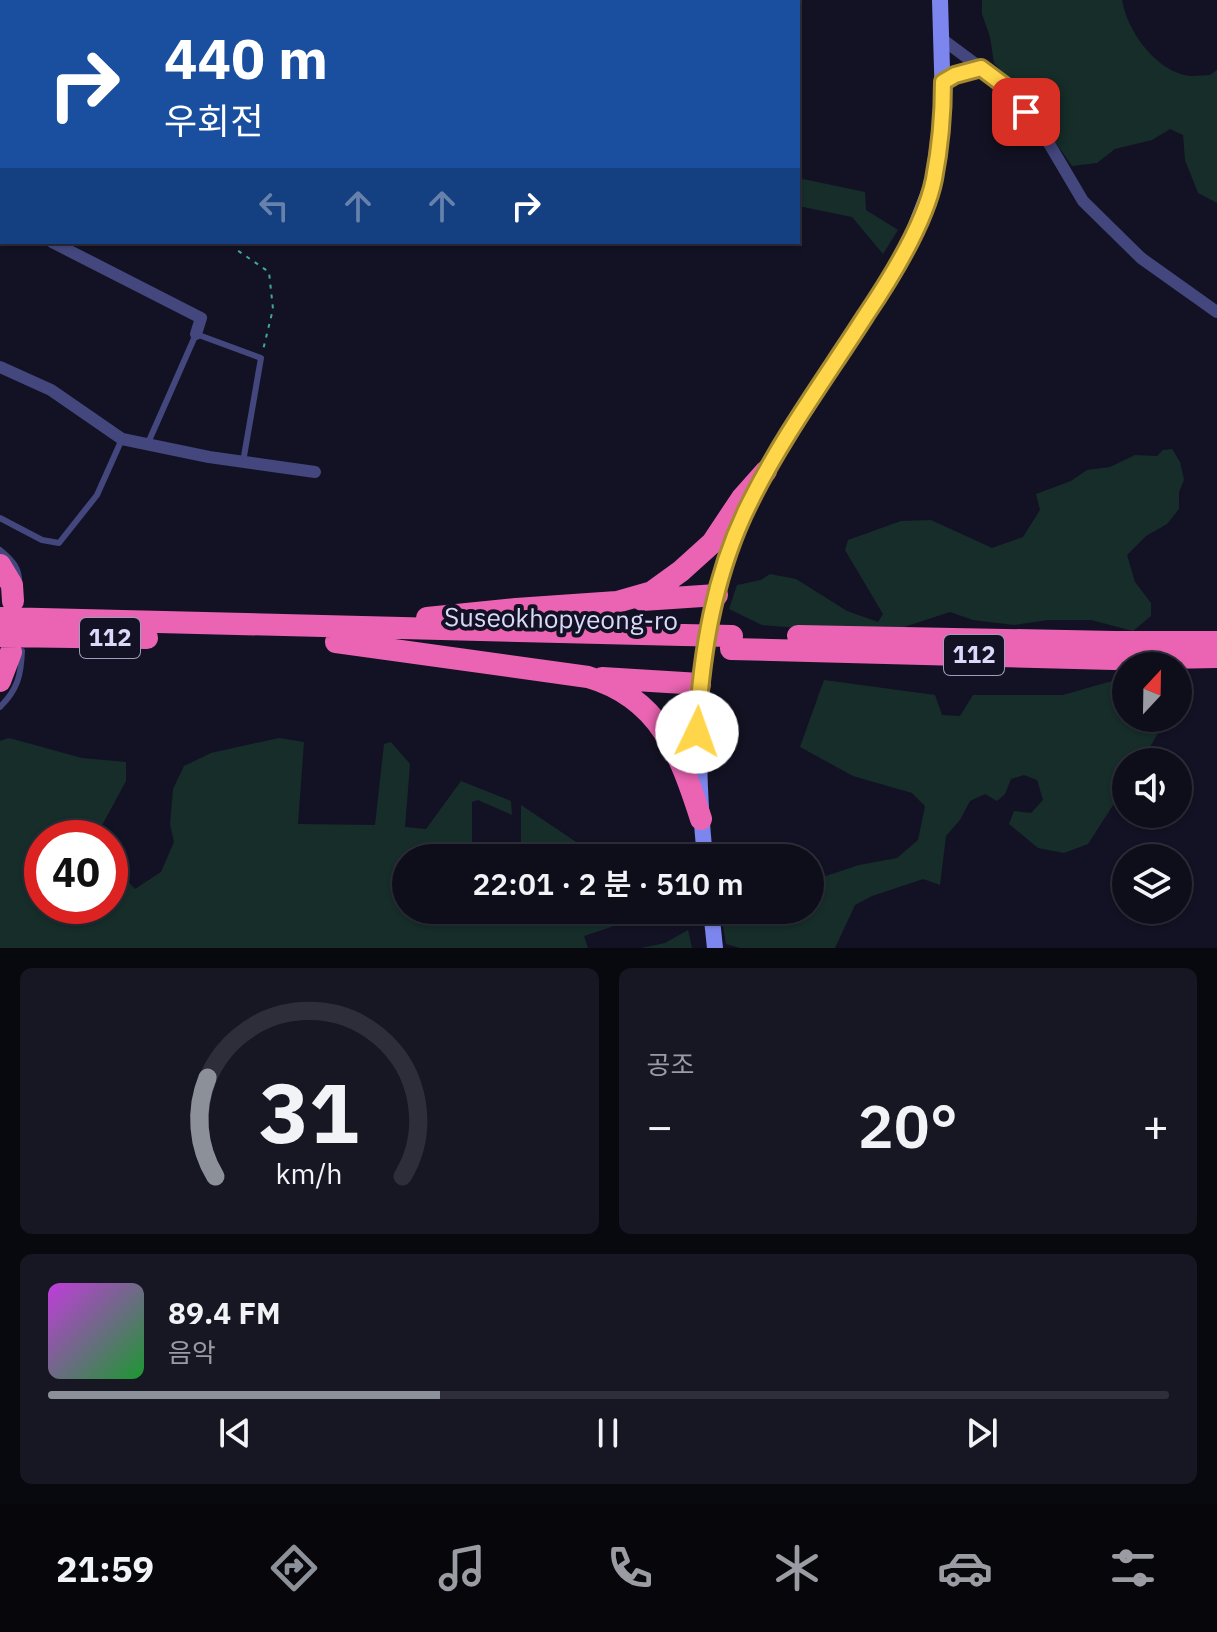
<!DOCTYPE html>
<html lang="ko">
<head>
<meta charset="utf-8">
<style>
  body { margin:0; font-family:"IBM Plex Sans","Noto Sans KR",sans-serif; background:#171724; color:#f1f3f6; height:100vh; display:flex; flex-direction:column; font-size:30px; white-space:nowrap }
  * { box-sizing:border-box; margin:0 }
  p { font-size:26px; color:#9b9ca3 }
  .icon { flex:none; width:44px; height:44px; fill:none; stroke:currentColor; stroke-width:2; stroke-linecap:round; stroke-linejoin:round }
  .map { position:relative; height:948px; overflow:hidden }
  .side { display:flex; flex-direction:column; gap:20px; padding:20px; background:#08080f; flex:1 }
  .side>* { flex:none }
  .hud { position:absolute; left:0px; top:0px; width:800px; height:244px; box-shadow:0 2px 6px #0004,0 0 0 2px #2e2e3a; background:#1a4fa0; color:#fff; overflow:hidden }
  .needle { width:52px; rotate:22deg }
  .fabs { position:absolute; left:1112px; top:652px; display:grid; gap:16px }
  .fabs a { display:grid; place-items:center; width:80px; height:80px; border-radius:50%; background:#0e0e1b; box-shadow:0 2px 6px #0004,0 0 0 2px #2e2e3a; font-size:40px }
  .speed { position:absolute; left:24px; top:820px; display:flex; gap:16px; font-size:40px; font-weight:700; text-align:center }
  .speed>* { display:grid; place-content:center; width:104px; height:104px; border-radius:50%; background:#0e0e1b; box-shadow:0 2px 6px #0004,0 0 0 2px #2e2e3a; line-height:1 }
  .speed .limit { border:12px solid #d22; background:#fff; color:#111 }
  .pin { position:absolute; display:grid; place-items:center; width:68px; height:68px; color:#fff; margin:-34px; border-radius:16px; box-shadow:0 4px 12px #0006 }
  .me { position:absolute; width:88px; margin:-44px; rotate:3deg; stroke-linejoin:round; filter:drop-shadow(0 0 6px #0008) }
  .turn { display:flex; align-items:center; gap:28px; height:168px; padding:0 32px; font-size:36px }
  .turn .icon { width:104px; height:104px; stroke-width:2.5 }
  .turn b { display:block; font-size:56px; line-height:68px }
  .lanes { display:flex; align-items:center; height:76px; padding:0 32px; background:#0003; justify-content:center; gap:40px; direction:ltr }
  .lanes .off { opacity:.35 }
  .big { font-size:60px; font-weight:600; line-height:1.1 }
  .side .tile { flex:1; display:flex; flex-direction:column; justify-content:center; gap:12px; min-width:0; padding:0 28px; border-radius:12px; background:#171724 }
  .side .dial { align-items:center; gap:0 }
  .dial svg { height:208px; overflow:visible; fill:none; stroke:#2e2e3a; stroke-width:7; stroke-linecap:round; text-anchor:middle }
  .dial text { fill:#f1f3f6; stroke:none }
  .song { display:flex; align-items:center; gap:24px }
  .cover { width:96px; height:96px; border-radius:12px; background:linear-gradient(135deg,hsl(290 70% 55%),hsl(130 70% 35%)) }
  .played { height:8px; border-radius:4px; background:linear-gradient(90deg,#8c9099 35%,#2e2e3a 35%) }
  .keys { display:flex; justify-content:space-around; direction:ltr }
  .heat { display:flex; justify-content:space-between; align-items:center; font-size:44px; direction:ltr }
  .side .tiles { flex:1; display:grid; gap:20px; grid-template-columns:1fr 1fr }
  .tile:last-child { grid-column:span 2 }
  .trip { position:absolute; left:392px; top:844px; width:432px; height:80px; border-radius:40px; background:#0e0e1b; box-shadow:0 2px 6px #0004,0 0 0 2px #2e2e3a; font-weight:600; line-height:80px; text-align:center }
  .dock { display:flex; height:128px; justify-content:space-around; align-items:center; background:#06060b; color:#9b9ca3 }
  .dock .icon { width:56px; height:56px }
  .dock .active { color:#8c9099 }
  .dock b { font-size:36px; color:#f1f3f6 }
  .map>svg:first-child { display:block }
  .green { fill:#162d2a }
  .lines { fill:none; stroke-linecap:round; stroke-linejoin:round }
  .path { stroke:#3fa997; stroke-width:2; stroke-dasharray:4 6; stroke-linecap:butt }
  .lane { stroke:#43477d; stroke-width:6 }
  .street { stroke:#43477d; stroke-width:12 }
  .secondary { stroke:#7d86ee; stroke-width:16 }
  .highway { stroke:#eb64b3; stroke-width:22 }
  .highway-bridge { stroke:#eb64b3; stroke-width:22 }
  .route-casing { stroke:#a68a30; stroke-width:20 }
  .route { stroke:#ffd54a; stroke-width:14 }
  .labels { text-anchor:middle; stroke-width:8; stroke-linejoin:round; paint-order:stroke }
  .shield { fill:#131224; stroke:#9e9dba; stroke-width:2 }
  .shield-label { font-size:24px; font-weight:bold; fill:#dad9fa }
  .street-label { font-size:26px; fill:#dad9fa; stroke:#131224 }
</style>
</head>
<body>
<div class="map">
<svg width="1217" height="948" viewBox="0 0 1217 948">
  <rect width="100%" height="100%" fill="#131224"/>
  <path class="green" d="M547,0H699L549,2Z
    M982,0H1122C1127,30 1153,67 1184,75C1192,77 1202,75 1210,75L1217,70V203L1198,193L1185,160L1183,135L1170,129L1152,140L1115,149L1097,163L1072,166L1020,91L994,63L990,37L982,14Z
    M798,178L865,192L866,210L898,230L883,254L852,217L798,206Z
    M1172,449L1180,462L1184,480L1179,492V509L1167,524L1146,536L1127,555L1135,582L1151,603V616L1133,631L1091,620H1048L1014,625L973,620L950,612L898,629L799,628L762,625L729,609L737,585L761,580L770,574L796,579L847,611L878,622L883,614L845,550L848,540L901,521L931,520L992,548L1023,537L1040,510L1036,494L1071,481L1087,470L1110,467L1135,455L1157,456L1163,450Z
    M1126,677V718H1167L1141,762H1126V785L1088,844L1064,853L1038,848L1009,824L1014,811L1031,813L1043,800L1037,780L1024,775L1011,779L1005,794L997,801L985,794L970,801L960,820L946,836L940,885L923,879L872,896L855,905L835,948H740L726,944L721,914L748,915L752,910H810V871L823,877L859,865L897,858L918,840L925,806L912,793L853,776L800,747L824,680L935,695L942,715L960,716L973,695H1063Z
    M9,738L82,758L126,762V781L100,829L101,838H42V906H110V862L135,889L161,872L174,842L170,824L173,789L184,766L211,753L279,738L304,742L298,824L375,825L384,744L391,742L410,764L405,827L426,829L461,781L511,801L512,815L478,800L472,802V843L478,858H406V910H624L617,925L584,936L588,948H0V741Z
    M521,805L600,858H521Z
    M688,930L692,948H641L665,943Z"/>
  <g class="lines">
    <path class="path" d="M234,242L237,250L269,272L273,309L263,350"/>
    <path class="lane" d="M353,0L355,2
      M52,2L57,0
      M256,2L262,0
      M0,16H2
      M0,65H2
      M148,443L196,334L261,358L243,462
      M0,518L42,540L59,543L97,495L122,439
      M0,550C11,559 20,568 19,583
      M0,707C18,689 21,675 22,651"/>
    <path class="street" d="M942,39L1009,89L1044,135L1083,201L1141,258L1217,312
      M0,216L2,217
      M52,242L201,318L196,334
      M0,367L51,390L122,439L209,457L315,472"/>
    <path class="secondary" d="M943,82L955,75L981,68
      M705,858C691,717 697,598 766,471L889,280L910,241L933,182L943,103L940,0
      M711,910L715,948"/>
    <path class="highway" d="M0,565L12,585L13,601
      M642,600L717,595
      M0,618L683,635
      M427,618L516,609L617,602L652,592L681,571L712,543L742,498L766,471
      M0,636L147,638
      M798,636L1115,642H1217
      M336,642L588,677C660,698 680,754 701,819
      M731,649L1114,659L1217,657
      M602,678L700,684
      M0,681L11,652"/>
    <path class="highway-bridge" d="M683,635L732,636"/>
  </g>
  <g class="lines">
    <defs>
      <path id="route" d="M697,732C701,653 714,573 750,502C782,437 827,376 866,315C891,278 925,224 934,179C940,148 943,114 943,82L955,75L981,68L1009,89L1026,112"/>
    </defs>
    <use href="#route" class="route-casing"/>
    <use href="#route" class="route"/>
  </g>
  <g class="labels">
    <g class="shield">
      <rect x="80" y="618" width="60" height="40" rx="6"/>
      <rect x="944" y="635" width="60" height="40" rx="6"/>
    </g>
    <g class="shield-label">
      <text x="110" y="646">112</text>
      <text x="974" y="663">112</text>
    </g>
    <g class="street-label">
      <text transform="translate(561 619) rotate(1)" y="9">Suseokhopyeong-ro</text>
    </g>
  </g>
</svg>
<div class="fabs">
<a><svg class="needle" viewBox="-14 -14 28 28"><path d="M0-13l5 13h-10z" fill="#e53935"/><path d="M0 13l5-13h-10z" fill="#9b9ca3"/></svg></a>
<a><svg class="icon" aria-label="sound" viewBox="0 0 24 24"><path d="M4 9h4l5-4v14l-5-4H4zM17 9q2 3 0 6"/></svg></a>
<a><svg class="icon" aria-label="layers" viewBox="0 0 24 24"><path d="M12 4l9 5-9 5-9-5zM3 14l9 5 9-5"/></svg></a>
</div>
<div class="speed"><div class="limit">40</div></div>
<div class="pin" style="left:1026px;top:112px;background:#d93025"><svg class="icon" aria-label="arrive" viewBox="0 0 24 24"><path d="M6 21V4h12l-3 4 3 4H6"/></svg></div>
<svg class="me" style="left:697px;top:732px" viewBox="-20 -20 40 40"><circle r="19" fill="#fff"/><path d="M0-13L10 11 0 6-10 11z" fill="#ffd54a"/></svg>
<div class="trip">22:01 · 2 분 · 510 m</div>
<div class="hud">
<div class="turn"><svg class="icon" aria-label="right" viewBox="0 0 24 24"><path d="M7 20v-9h11M14 6l5 5-5 5"/></svg><div><b>440 m</b>우회전</div></div>
<div class="lanes"><svg class="icon off" aria-label="left" viewBox="0 0 24 24"><path d="M17 20v-9H6M10 6l-5 5 5 5"/></svg><svg class="icon off" aria-label="ahead" viewBox="0 0 24 24"><path d="M12 20V5M6 11l6-6 6 6"/></svg><svg class="icon off" aria-label="ahead" viewBox="0 0 24 24"><path d="M12 20V5M6 11l6-6 6 6"/></svg><svg class="icon" aria-label="right" viewBox="0 0 24 24"><path d="M7 20v-9h11M14 6l5 5-5 5"/></svg></div>
</div>
</div>
<section class="side">
<div class="tiles">
<div class="tile dial"><svg viewBox="0 0 100 80">
<path d="M14 69A42 42 0 1 1 86 69"/>
<path d="M14 69A42 42 0 0 1 11 31" stroke="#8c9099"/>
<text x="50" y="56" font-size="32" font-weight="700">31</text>
<text x="50" y="72" font-size="11">km/h</text>
</svg></div>
<div class="tile"><p>공조</p>
<div class="heat"><a>−</a><b class="big">20°</b><a>+</a></div>
</div>
<div class="tile">
<div class="song"><i class="cover"></i><div><b>89.4 FM</b><p>음악</p></div></div>
<div class="played"></div>
<div class="keys"><svg class="icon" aria-label="previous" viewBox="0 0 24 24"><path d="M18 5L8 12l10 7zM5 5v14"/></svg><svg class="icon" aria-label="pause" viewBox="0 0 24 24"><path d="M8 5v14M16 5v14"/></svg><svg class="icon" aria-label="next" viewBox="0 0 24 24"><path d="M6 5l10 7-10 7zM19 5v14"/></svg></div>
</div>
</div>
</section>
<nav class="dock">
<b>21:59</b>
<svg class="icon active" aria-label="directions" viewBox="0 0 24 24"><path d="M12 3l9 9-9 9-9-9zM9 14v-3h6M13 9l2 2-2 2"/></svg>
<svg class="icon" aria-label="music" viewBox="0 0 24 24"><path d="M9 18V5l10-2v13"/><circle cx="6" cy="18" r="3"/><circle cx="16" cy="16" r="3"/></svg>
<svg class="icon" aria-label="phone" viewBox="0 0 24 24"><path d="M5 4h4l2 5-3 2q2 4 5 5l2-3 5 2v4C11 20 4 13 5 4z"/></svg>
<svg class="icon" aria-label="climate" viewBox="0 0 24 24"><path d="M12 3v18M4 7l16 10M4 17L20 7"/></svg>
<svg class="icon" aria-label="car" viewBox="0 0 24 24"><path d="M5 17H2v-5l4-1 3-4h7l3 4 3 1v5h-3M9 17h6M6 11h13"/><circle cx="7" cy="17" r="2"/><circle cx="17" cy="17" r="2"/></svg>
<svg class="icon" aria-label="filters" viewBox="0 0 24 24"><path d="M4 7h16M4 17h16"/><circle cx="9" cy="7" r="2"/><circle cx="15" cy="17" r="2"/></svg>
</nav>
</body>
</html>
